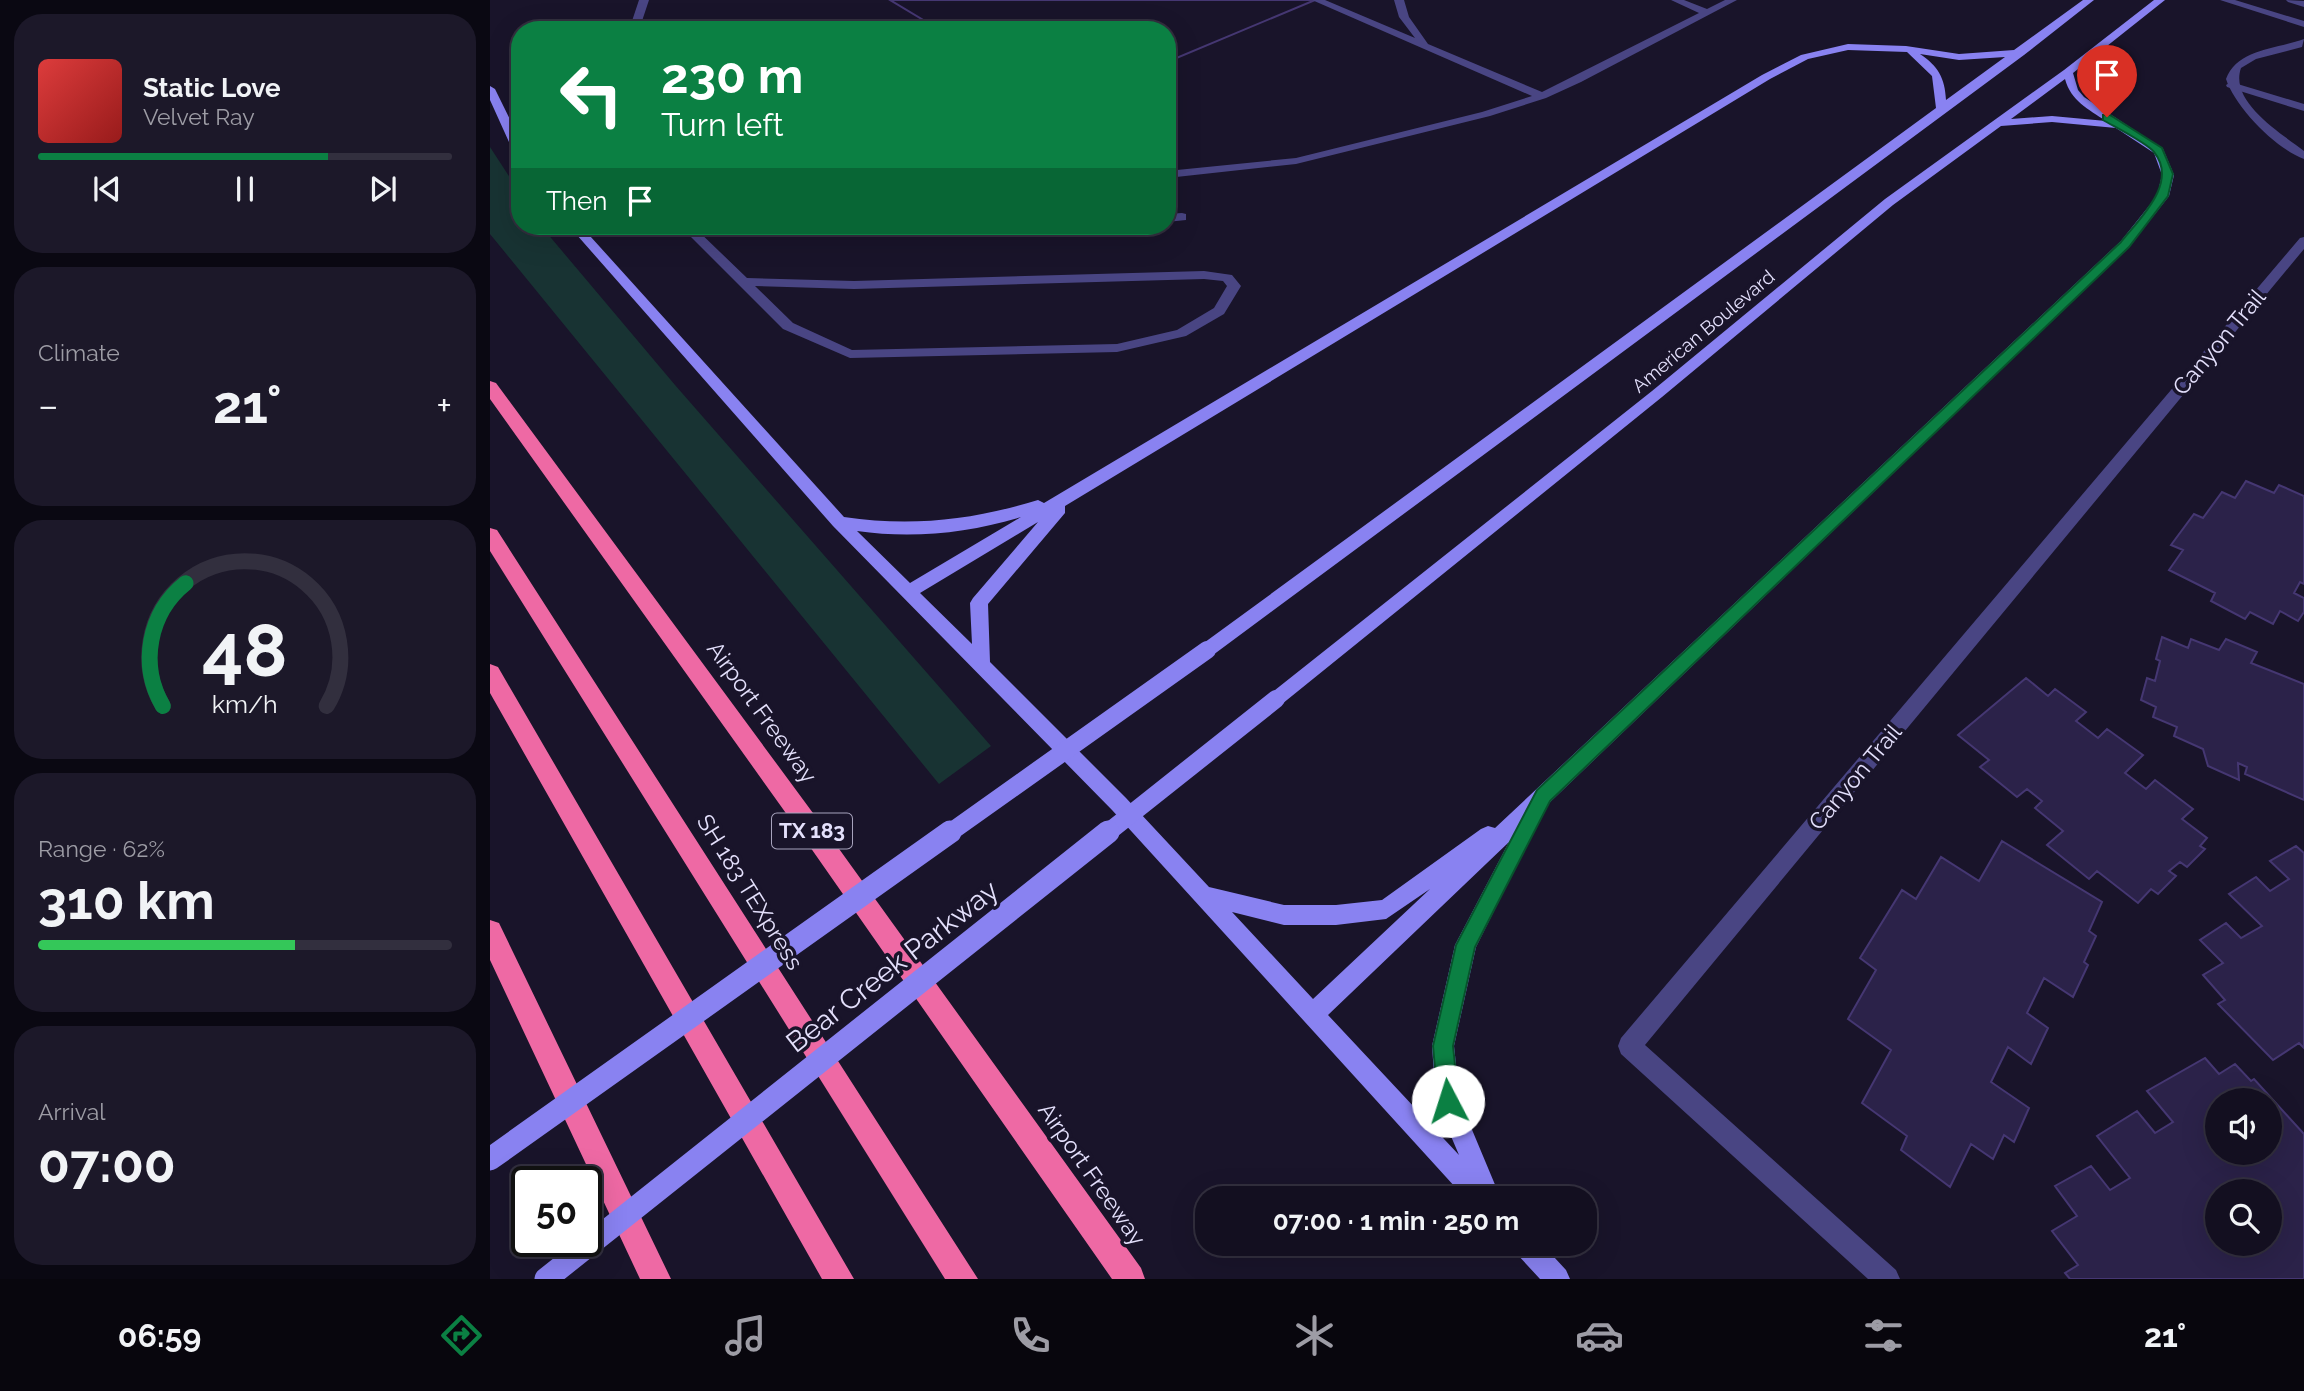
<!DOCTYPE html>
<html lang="en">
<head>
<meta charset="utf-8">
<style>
  body { margin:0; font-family:Raleway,sans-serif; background:#1c1829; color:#f1f3f6; height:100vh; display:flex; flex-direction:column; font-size:26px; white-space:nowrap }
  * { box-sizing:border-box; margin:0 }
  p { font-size:23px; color:#9d9ca5 }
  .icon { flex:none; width:38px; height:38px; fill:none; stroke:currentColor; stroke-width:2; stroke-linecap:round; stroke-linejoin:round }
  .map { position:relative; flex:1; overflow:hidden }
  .details { display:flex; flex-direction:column; gap:14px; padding:14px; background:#0a0812; width:490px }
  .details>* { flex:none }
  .top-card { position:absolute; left:21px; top:21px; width:665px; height:214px; border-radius:28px; box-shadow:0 7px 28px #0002,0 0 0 2px #322f3e; background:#0b8043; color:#fff; overflow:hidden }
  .buttons { position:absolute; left:1715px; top:1088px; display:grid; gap:14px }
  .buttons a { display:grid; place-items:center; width:77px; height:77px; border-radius:50%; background:#130f20; box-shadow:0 7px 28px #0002,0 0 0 2px #322f3e; font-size:35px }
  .speed { position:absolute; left:21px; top:1166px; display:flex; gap:14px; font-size:35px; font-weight:700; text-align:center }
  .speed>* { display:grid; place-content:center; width:91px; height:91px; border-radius:50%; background:#130f20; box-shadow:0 7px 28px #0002,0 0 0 2px #322f3e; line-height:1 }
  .speed .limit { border:4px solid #111; border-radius:10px; background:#fff; color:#111 }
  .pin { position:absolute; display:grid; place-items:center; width:60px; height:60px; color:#fff; margin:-72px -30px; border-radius:50% 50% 50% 0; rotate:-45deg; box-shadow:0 0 7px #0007 }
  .pin .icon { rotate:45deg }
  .me { position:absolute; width:77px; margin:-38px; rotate:355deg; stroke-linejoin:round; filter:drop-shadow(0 0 5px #0008) }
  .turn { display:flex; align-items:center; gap:24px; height:147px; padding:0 35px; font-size:32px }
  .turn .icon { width:91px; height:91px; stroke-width:2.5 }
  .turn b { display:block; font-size:49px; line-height:60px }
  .then { display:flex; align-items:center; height:66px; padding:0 35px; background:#0003; gap:14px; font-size:26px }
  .big { font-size:52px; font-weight:700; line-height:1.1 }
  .details .card { flex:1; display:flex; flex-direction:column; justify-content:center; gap:10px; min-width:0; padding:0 24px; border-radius:28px; background:#1c1829 }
  .details .dial { align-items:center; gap:0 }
  .dial svg { height:182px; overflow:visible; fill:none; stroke:#322f3e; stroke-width:7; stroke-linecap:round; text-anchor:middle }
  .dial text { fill:#f1f3f6; stroke:none }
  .song { display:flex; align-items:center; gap:21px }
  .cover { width:84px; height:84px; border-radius:10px; background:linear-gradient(135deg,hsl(0 70% 55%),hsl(0 70% 35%)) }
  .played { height:7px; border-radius:4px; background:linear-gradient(90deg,#0b8043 70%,#322f3e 70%) }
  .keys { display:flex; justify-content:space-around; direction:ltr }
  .heat { display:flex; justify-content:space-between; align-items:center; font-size:38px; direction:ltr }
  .charge { height:10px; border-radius:5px; background:linear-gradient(90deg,#34c759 62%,#322f3e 0) }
  .trip { position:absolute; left:705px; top:1186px; width:402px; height:70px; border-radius:28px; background:#130f20; box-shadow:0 7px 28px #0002,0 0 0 2px #322f3e; font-weight:700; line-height:70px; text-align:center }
  .dock { display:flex; height:112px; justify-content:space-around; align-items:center; background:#08060d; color:#9d9ca5 }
  .dock .icon { width:49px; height:49px }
  .dock .active { color:#0b8043 }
  .dock b { font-size:32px; color:#f1f3f6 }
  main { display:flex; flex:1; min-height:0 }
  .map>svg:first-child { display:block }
  .green { fill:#183333 }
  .building { fill:#2b2249; stroke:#453772; stroke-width:2; fill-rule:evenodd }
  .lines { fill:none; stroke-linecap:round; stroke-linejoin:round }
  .lane { fill:#494583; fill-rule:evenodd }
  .street { fill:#494583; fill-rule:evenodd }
  .secondary { fill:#8982f1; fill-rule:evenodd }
  .highway { fill:#ee69a4; fill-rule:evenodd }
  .secondary-bridge-far1 { stroke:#8982f1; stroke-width:18 }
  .secondary-bridge { stroke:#8982f1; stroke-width:23 }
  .route { fill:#0b8043; stroke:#07532c; stroke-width:2 }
  .labels { text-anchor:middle; stroke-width:7; stroke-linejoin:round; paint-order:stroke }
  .far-street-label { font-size:19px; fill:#e4e0fc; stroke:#19142a }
  .shield { fill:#19142a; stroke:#a7a3bd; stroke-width:2 }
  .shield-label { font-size:21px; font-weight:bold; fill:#e4e0fc }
  .street-label { font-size:23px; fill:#e4e0fc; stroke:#19142a }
  .near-street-label { font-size:28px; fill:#e4e0fc; stroke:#19142a }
</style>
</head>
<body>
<main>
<section class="details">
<div class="card">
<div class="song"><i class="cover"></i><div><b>Static Love</b><p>Velvet Ray</p></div></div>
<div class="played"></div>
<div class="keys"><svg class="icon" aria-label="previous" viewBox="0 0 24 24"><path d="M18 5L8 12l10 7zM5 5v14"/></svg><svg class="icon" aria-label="pause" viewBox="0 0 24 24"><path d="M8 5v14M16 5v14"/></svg><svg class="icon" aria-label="next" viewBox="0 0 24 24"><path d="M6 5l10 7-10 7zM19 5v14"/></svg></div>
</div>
<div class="card"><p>Climate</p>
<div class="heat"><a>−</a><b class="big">21°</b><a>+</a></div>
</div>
<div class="card dial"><svg viewBox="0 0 100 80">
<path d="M14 69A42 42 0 1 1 86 69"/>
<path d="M14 69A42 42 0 0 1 24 15" stroke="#0b8043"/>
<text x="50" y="56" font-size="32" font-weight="700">48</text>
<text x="50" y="72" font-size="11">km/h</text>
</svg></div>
<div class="card"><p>Range · 62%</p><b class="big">310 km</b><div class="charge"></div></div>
<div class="card"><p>Arrival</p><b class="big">07:00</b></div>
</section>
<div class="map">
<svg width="1814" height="1279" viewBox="0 0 1814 1279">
  <rect width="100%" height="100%" fill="#19142a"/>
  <path class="green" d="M0,147L30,193V226H51L185,385L501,746L449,784L0,234Z"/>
  <path class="building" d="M400,0H825L677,62V30H450Z
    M400,0H825L677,62V30H450Z
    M1756,481L1784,493L1789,485L1814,496V584L1810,582L1804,593L1814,598V612L1808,621L1790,611L1783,624L1760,612L1755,619L1721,601L1725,593L1679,570L1693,550L1681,545L1704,514L1713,518L1732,492L1745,498Z
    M1672,637L1698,648L1701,639L1729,650L1736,639L1767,652L1761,663L1814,684V800L1755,774L1757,767L1748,763L1749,780L1718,766L1713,749L1684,736L1687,727L1663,717L1666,707L1651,700L1657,678L1665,681L1670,661L1666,659Z
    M1536,678L1558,696L1565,689L1596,712L1586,721L1608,738L1617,729L1653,755L1635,773L1656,789L1665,780L1703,809L1692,819L1717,838L1710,846L1715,849L1697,867L1690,862L1679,871L1686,876L1668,894L1661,889L1648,903L1607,871L1599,879L1557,845L1573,831L1545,808L1552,801L1537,789L1527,797L1490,767L1499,760L1468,735Z
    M1512,841L1612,902L1599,931L1606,936L1594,962L1598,965L1583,997L1554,978L1537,1013L1558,1028L1541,1064L1518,1047L1501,1082L1539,1108L1524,1142L1514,1135L1503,1159L1481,1144L1460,1187L1411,1150L1417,1136L1372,1103L1401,1050L1358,1019L1386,970L1370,958L1412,890L1426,899L1451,857L1489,881Z
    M1806,846L1814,853V1048L1809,1043L1783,1060L1728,1004L1735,1000L1713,975L1733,963L1710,940L1736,923L1751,938L1772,926L1739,894L1766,877L1780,891L1799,879L1780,861Z
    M1715,1058L1729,1074L1745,1064L1761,1081L1764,1079L1814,1134V1279H1580L1575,1273L1588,1265L1562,1231L1587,1216L1565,1186L1601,1166L1620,1190L1640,1178L1607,1136L1647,1111L1665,1133L1683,1122L1657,1091ZM1727,1101H1780V1153H1727ZM1727,1192H1780V1244H1727Z"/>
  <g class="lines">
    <path class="lane" d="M149,0H159L149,30H139Z
      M822,0H835L925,38L909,17L904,0H914L919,17L938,44L1052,92L1209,13L1181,0H1194L1217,9L1235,0H1247L1091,82L1056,98L1000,116L806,164L677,178V171L806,158L992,112L1042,96Z
      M1741,82L1814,104V111L1737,87L1736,85Z
      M692,213L696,214V220L677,222V214Z
      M190,226H203L257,278L364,281L714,271L742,275L751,286L734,314L696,336L627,352L360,358L293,329ZM714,279L733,281L737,286L724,308L687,330L627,344L362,350L303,323L265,286L364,289Z
      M376,226H591L585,230C549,231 398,243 376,226Z"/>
    <path class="street" d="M1730,0H1745L1814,21V27Z
      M1796,0L1814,1V7L1798,2Z
      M1814,39L1812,47L1766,59L1751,68C1739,102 1791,133 1814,151V159C1786,149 1745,107 1736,79C1747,49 1786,49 1814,39Z
      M1814,237V249L1155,1045L1406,1270L1410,1279H1378L1131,1054L1128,1046L1131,1038L1810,238Z"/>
    <path class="secondary" d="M1593,0H1604L1534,55L723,655H711L708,650L711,645L1446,108L1442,76L1417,52L1358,50L1318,59L1280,79L575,506V513L498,604L500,662L636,798L719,887L794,905H846L892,900L991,829L998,826L1005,828L1631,241L1667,196L1672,175L1664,153L1626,128L1562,122L1511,126L1403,205L1172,397L792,704L786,707L780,704L777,699L780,694L1162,391L1395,199L1574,70L1664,0H1675L1583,73L1588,90L1594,97L1673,149L1684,175L1679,196L1639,247L1056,806L986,947L964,1046L970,1101L1011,1199H976L622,810L343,526L79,226H91L354,517C422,527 483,520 548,500L554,503L1272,75L1311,55L1358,44L1416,46L1469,54L1524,50ZM1430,54L1469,60L1515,57L1456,100C1455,78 1448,66 1430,54ZM1575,79C1581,101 1598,109 1616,121L1562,116L1521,119ZM531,517L420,583L367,531C423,539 478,533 531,517ZM548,522L483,598L480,603L482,644L430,593ZM1019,842L965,945L942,1046L946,1101L969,1155L838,1015ZM940,889L823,999L742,912L794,925H846L896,919Z
      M0,86L5,89L30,140V156L24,153L0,100Z
      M1023,1244H1052L1076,1270L1080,1279H1050L1026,1253Z"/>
    <path class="highway" d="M0,381L6,383L334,828L651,1268L655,1279H622L318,844L0,399Z
      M0,528L7,530L488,1279H455L0,551Z
      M0,664L8,667L364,1279H332L0,693Z
      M0,920L9,923L181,1279H150L0,960Z"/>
    <path class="secondary-bridge-far1" d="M458,834L717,650
      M616,834L786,699"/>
    <path class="secondary-bridge" d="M0,1159L460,832
      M56,1279L618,832"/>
  </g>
  <path class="route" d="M1613,115H1620L1672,148L1683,174L1678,196L1639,247L1060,801L985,947L963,1046L969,1101L966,1109L958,1112L951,1109L948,1101L943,1046L966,945L1047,790L1631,242C1649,219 1689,183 1664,152C1657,143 1625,127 1613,120Z"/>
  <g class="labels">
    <g class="far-street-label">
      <text transform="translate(1213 331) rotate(-40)" y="7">American Boulevard</text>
    </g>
    <rect class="shield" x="282" y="813.5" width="80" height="35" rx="5"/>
    <g class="shield-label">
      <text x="322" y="838">TX 183</text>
    </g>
    <g class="street-label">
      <text transform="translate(1729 342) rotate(-50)" y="8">Canyon Trail</text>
      <text transform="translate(272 712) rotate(54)" y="8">Airport Freeway</text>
      <text transform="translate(1365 777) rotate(-50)" y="8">Canyon Trail</text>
      <text transform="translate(260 892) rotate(58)" y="8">SH 183 TEXpress</text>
      <text transform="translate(602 1174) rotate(55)" y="8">Airport Freeway</text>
    </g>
    <g class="near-street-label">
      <text transform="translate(402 966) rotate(-38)" y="10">Bear Creek Parkway</text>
    </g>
  </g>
</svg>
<div class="buttons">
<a><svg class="icon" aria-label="sound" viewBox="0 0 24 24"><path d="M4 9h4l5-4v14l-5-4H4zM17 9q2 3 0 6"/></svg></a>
<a><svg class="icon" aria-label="search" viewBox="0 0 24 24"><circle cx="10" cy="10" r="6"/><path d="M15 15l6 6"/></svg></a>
</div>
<div class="speed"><div class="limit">50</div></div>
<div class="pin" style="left:1617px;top:117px;background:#d93025"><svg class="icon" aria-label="arrive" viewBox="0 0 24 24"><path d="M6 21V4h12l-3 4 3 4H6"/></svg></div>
<svg class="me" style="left:958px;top:1101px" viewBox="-20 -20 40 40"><circle r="19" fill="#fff"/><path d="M0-13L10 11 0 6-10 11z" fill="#0b8043"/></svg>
<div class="trip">07:00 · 1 min · 250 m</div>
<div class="top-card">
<div class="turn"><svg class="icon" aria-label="left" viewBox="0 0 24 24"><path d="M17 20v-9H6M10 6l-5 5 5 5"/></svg><div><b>230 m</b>Turn left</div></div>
<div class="then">Then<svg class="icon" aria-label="arrive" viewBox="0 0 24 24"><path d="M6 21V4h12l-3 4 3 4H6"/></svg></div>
</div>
</div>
</main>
<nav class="dock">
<b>06:59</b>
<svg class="icon active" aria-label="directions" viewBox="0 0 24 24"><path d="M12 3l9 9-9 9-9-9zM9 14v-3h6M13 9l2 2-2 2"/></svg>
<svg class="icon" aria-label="music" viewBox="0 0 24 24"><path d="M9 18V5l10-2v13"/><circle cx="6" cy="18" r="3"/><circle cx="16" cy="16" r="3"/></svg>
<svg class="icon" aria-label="phone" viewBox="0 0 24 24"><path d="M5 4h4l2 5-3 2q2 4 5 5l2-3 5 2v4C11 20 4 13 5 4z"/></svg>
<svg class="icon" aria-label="climate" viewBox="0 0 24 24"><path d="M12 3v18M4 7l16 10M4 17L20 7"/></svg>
<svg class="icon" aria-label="car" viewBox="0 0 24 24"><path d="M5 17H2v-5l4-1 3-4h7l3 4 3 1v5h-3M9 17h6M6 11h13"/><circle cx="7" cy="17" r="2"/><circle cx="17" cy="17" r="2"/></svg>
<svg class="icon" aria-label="filters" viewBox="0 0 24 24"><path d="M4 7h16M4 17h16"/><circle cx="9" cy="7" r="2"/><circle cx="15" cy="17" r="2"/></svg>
<b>21°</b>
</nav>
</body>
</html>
